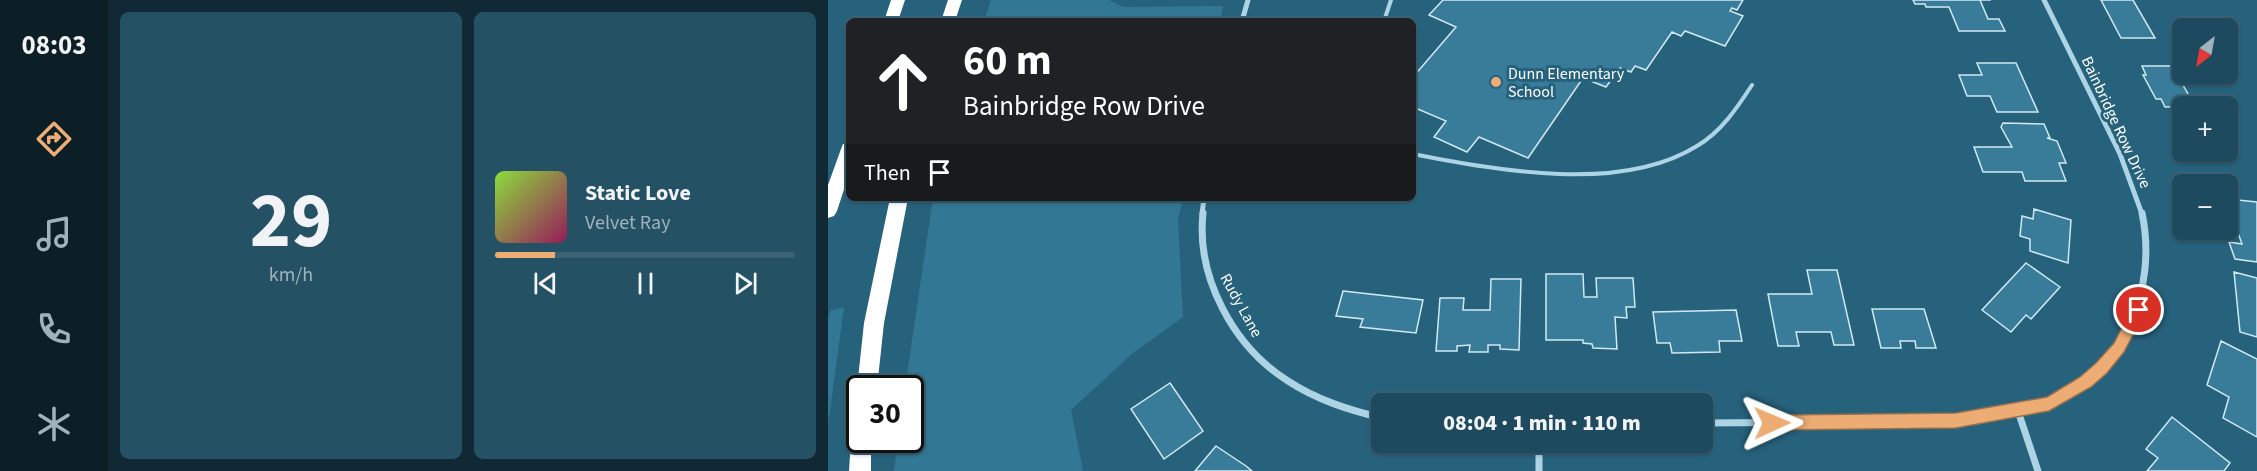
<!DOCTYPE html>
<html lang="en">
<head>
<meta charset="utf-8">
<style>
  body { margin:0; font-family:"Source Sans 3",sans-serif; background:#255164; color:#f1f3f6; height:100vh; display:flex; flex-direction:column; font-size:22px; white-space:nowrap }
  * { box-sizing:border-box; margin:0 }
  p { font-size:20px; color:#a0b3bc }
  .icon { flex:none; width:33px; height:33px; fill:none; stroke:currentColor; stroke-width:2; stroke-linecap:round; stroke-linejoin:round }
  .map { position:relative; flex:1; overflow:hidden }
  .drawer { display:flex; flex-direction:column; gap:12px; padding:12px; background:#102934; width:720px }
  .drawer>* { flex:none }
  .hud { position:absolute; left:18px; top:18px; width:570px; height:183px; border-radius:9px; box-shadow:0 2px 4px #0004,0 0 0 2px #3b6273; background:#202124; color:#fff; overflow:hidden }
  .needle { width:39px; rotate:211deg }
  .tools { position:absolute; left:1344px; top:18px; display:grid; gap:12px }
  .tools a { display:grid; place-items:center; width:66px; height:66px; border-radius:9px; background:#1d4a5e; box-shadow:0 2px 4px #0004,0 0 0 2px #3b6273; font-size:30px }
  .speed { position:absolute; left:18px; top:375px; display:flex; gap:12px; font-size:30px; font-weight:700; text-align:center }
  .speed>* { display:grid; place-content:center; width:78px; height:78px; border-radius:50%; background:#1d4a5e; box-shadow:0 2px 4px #0004,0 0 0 2px #3b6273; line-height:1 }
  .speed .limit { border:3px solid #111; border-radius:9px; background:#fff; color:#111 }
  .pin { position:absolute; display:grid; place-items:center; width:51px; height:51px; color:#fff; margin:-26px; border:3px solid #fff; border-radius:50%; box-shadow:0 2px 6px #0007 }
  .me { position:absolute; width:66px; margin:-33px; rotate:89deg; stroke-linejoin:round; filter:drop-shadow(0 0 4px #0008) }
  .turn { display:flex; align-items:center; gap:21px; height:126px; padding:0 18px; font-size:27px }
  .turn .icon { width:78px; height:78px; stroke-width:2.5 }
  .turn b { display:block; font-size:42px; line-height:51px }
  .then { display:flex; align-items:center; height:57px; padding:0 18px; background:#0003; gap:12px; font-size:22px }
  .drawer .tile { flex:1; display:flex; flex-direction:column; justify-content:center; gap:9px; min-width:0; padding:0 21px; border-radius:9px; background:#255164 }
  .drawer .dial { align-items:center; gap:0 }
  .dial b { font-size:78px; line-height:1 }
  .song { display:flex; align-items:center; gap:18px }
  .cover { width:72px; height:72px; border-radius:9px; background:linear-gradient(135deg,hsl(90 70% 55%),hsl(330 70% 35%)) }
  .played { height:6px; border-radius:3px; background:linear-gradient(90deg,#ecac73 20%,#3b6273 20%) }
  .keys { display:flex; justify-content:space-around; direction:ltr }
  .drawer .tiles { flex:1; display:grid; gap:12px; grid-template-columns:repeat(2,1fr) }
  .trip { position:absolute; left:543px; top:393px; width:342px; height:60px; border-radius:9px; background:#1d4a5e; box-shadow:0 2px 4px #0004,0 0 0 2px #3b6273; font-weight:800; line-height:60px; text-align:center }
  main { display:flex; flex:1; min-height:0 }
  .tab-bar { display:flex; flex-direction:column; width:108px; justify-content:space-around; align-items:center; background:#0c1e26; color:#a0b3bc }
  .tab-bar .icon { width:42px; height:42px }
  .tab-bar .on { color:#ecac73 }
  .tab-bar b { font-size:27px; color:#f1f3f6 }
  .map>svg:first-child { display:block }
  .green { fill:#327794 }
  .building { fill:#387c9a; stroke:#d0e9f4; stroke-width:1.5 }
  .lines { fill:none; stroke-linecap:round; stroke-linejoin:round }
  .service { stroke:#add4e5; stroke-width:4 }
  .minor-far1 { stroke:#add4e5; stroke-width:5 }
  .minor { stroke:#add4e5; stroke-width:7 }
  .motorway { fill:#fff; fill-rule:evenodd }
  .route { fill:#ecac73; stroke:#99704b; stroke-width:1.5 }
  .poi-dot { fill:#ecac73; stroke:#27627d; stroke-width:2 }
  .labels { text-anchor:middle; stroke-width:6; stroke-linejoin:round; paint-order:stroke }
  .poi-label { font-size:16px; fill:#fff; stroke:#27627d; text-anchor:start }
  .street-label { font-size:16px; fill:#fff; stroke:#27627d }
</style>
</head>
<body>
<main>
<nav class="tab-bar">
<b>08:03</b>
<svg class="icon on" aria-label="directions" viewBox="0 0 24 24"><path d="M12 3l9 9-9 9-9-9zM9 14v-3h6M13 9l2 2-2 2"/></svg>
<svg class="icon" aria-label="music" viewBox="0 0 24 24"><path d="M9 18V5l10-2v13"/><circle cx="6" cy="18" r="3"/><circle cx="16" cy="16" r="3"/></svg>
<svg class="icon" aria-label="phone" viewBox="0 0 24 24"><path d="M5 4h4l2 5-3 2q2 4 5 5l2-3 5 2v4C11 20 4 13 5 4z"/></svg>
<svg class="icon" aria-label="climate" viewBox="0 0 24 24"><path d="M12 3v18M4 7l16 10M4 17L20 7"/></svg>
</nav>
<section class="drawer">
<div class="tiles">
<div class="tile dial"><b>29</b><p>km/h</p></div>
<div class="tile">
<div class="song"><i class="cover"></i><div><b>Static Love</b><p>Velvet Ray</p></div></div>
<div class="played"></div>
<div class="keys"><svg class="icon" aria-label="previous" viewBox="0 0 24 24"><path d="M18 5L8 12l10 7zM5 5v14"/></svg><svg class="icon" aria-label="pause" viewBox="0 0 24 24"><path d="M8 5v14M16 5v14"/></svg><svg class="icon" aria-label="next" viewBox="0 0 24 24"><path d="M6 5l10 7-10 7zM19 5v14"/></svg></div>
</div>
</div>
</section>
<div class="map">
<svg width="1429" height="471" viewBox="0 0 1429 471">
  <rect width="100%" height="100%" fill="#27627d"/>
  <path class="green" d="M163,0H281L296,7L395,6L392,21H156Z
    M105,198H355L350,219L355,317L305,353L243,410L255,471H66L70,440H82V388H77Z
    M16,307L0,425V319L2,311Z"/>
  <path class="building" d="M615,0H915L909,10L904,8L902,11L915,16L897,46L857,31L853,36L844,32L818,70L807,66L803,72L792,68L778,87L755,78L700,158L651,137L639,152L606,137L618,121L585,107V77L628,27L601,15Z
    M1085,0H1163H1152L1160,19H1171L1177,31H1131L1121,7H1098L1097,4H1087Z
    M1273,0H1305L1327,38H1293Z
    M1149,63H1188L1210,112H1169L1162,96H1139L1131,75H1154Z
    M1314,66H1344L1367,106L1337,107L1333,99H1328L1315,75H1318Z
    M1175,123L1216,124L1222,138H1219L1229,141L1238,163H1231L1238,181H1197L1194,172H1155L1146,147H1184L1173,127Z
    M1400,199L1429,202V262L1407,259L1401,242L1414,244L1404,216L1400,215Z
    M1206,209L1243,220L1240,263L1202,251V239L1192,236L1194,216L1205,219Z
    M1198,263L1232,287L1203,319L1198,315L1183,332L1154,310Z
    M979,270H1009L1026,345H1006L1003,332H968L971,346H950L940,294H984Z
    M1406,272L1429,278V337L1412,332Z
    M718,274H755L756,297H769L768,278H805L807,307H798L799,318L787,317L789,349L765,348L764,344L755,343V340H718Z
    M663,279H693L691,350L672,349V345H660V352H641L642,345L629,346V351H608L612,298H636L635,310H662Z
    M515,291L595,300L588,333L532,327L535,319L508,316Z
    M1044,309H1096L1108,348H1088L1087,341H1072L1073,348H1053Z
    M908,310L914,341H891L892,352L844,353L842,343H829L825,312Z
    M1393,341L1429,359V437L1395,418L1401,397L1379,385Z
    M342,383L375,431L336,459L303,409Z
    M1344,417L1402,463L1396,471H1319L1330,458L1318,449Z
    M388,446L418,466L424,471H367Z"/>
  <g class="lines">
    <path class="service" d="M556,21L563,0
      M585,154C669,170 792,194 869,146C893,132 909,108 924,85"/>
    <path class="minor-far1" d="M1216,0L1292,154L1314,214
      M414,21L420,0
      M374,214L376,198"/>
    <path class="minor" d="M375,213C368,278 406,347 460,381C489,400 521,410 554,418
      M1190,411L1210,471
      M874,423C936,423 999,422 1061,422C1106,421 1178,420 1219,404C1296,375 1330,289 1314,213
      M711,442V471"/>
    <path class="motorway" d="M63,0H77L70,21H56Z
      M120,0H134L127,21H113Z
      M21,142V174L9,211L6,216L0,218V185L13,149L15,144Z
      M62,198H80L56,323L49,388H32V394L29,388L36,323Z
      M32,430V440H43V471H21L23,440L26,433Z"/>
  </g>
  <path class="route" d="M1311,304L1318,310L1296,352L1279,373L1263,387L1221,411L1128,428L944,430L938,428L936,423L938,417L944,415L1128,413L1219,397L1252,377L1268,363L1286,343L1305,306Z"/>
  <circle class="poi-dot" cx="668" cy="82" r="6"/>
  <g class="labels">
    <g class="poi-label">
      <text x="680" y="79">Dunn Elementary<tspan x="680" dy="18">School</tspan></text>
    </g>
    <g class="street-label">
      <text transform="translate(1289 122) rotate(65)" y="6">Bainbridge Row Drive</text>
      <text transform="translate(414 305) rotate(61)" y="6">Rudy Lane</text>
    </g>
  </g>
</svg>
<div class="tools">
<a><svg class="needle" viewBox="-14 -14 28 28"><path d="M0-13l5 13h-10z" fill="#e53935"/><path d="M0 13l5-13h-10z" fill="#a0b3bc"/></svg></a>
<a>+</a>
<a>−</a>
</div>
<div class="speed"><div class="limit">30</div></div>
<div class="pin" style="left:1311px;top:310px;background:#d93025"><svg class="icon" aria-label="arrive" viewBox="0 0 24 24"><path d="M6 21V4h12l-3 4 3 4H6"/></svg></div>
<svg class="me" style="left:944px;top:423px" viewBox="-20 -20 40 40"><path d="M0-17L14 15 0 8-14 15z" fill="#ecac73" stroke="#fff" stroke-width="4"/></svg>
<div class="trip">08:04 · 1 min · 110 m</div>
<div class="hud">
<div class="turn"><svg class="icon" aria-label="ahead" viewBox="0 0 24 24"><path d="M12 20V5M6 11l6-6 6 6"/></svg><div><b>60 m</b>Bainbridge Row Drive</div></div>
<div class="then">Then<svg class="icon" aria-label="arrive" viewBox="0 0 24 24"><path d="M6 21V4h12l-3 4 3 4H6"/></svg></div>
</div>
</div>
</main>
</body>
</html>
